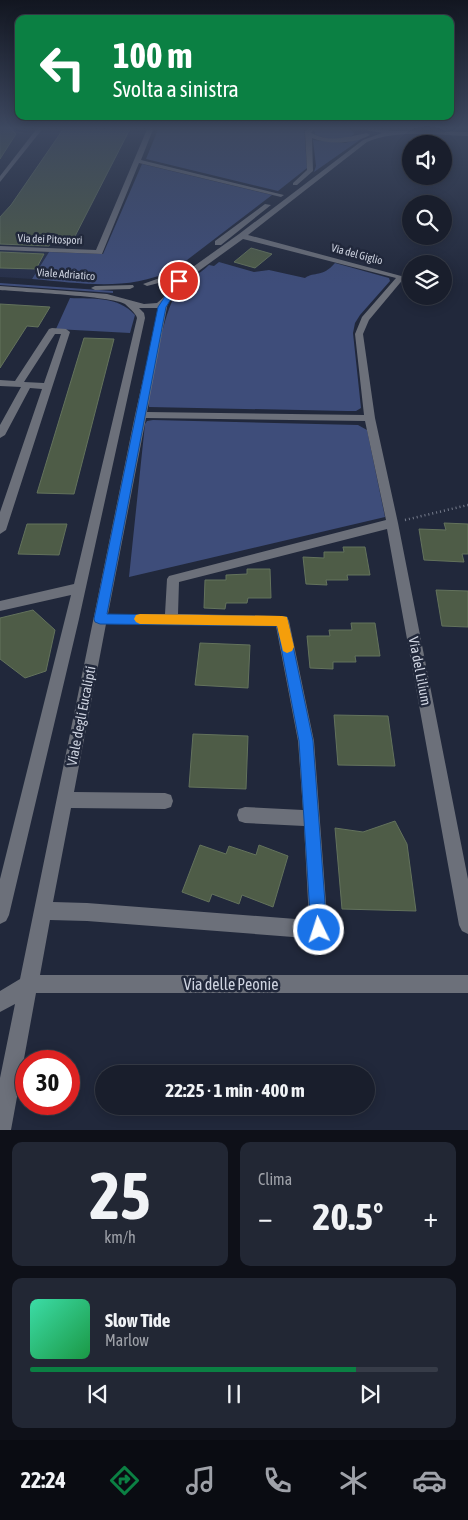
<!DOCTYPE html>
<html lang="it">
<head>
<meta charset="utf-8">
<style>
  body { margin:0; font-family:"Asap Condensed",sans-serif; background:#222734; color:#f1f3f6; height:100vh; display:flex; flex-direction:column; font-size:19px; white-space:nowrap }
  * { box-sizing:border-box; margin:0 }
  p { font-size:16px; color:#9fa2a9 }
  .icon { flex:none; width:28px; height:28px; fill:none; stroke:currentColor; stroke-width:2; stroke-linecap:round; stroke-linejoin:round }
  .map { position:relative; height:1130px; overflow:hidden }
  .panel { display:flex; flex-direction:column; gap:12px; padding:12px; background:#0e1018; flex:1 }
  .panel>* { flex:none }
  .banner { position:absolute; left:15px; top:15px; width:439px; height:105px; border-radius:10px; box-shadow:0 2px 12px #0003,0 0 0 1px #373c48; background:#0b8043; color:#fff; overflow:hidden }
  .controls { position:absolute; left:402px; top:135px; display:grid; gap:10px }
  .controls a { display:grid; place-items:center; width:50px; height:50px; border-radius:50%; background:#191e2c; box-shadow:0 2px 12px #0003,0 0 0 1px #373c48; font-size:25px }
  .speed { position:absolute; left:15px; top:1050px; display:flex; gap:10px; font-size:25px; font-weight:700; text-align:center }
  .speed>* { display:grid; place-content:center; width:65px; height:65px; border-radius:50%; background:#191e2c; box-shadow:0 2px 12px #0003,0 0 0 1px #373c48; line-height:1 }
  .speed .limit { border:8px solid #d22; background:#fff; color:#111 }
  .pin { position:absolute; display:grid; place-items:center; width:42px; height:42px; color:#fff; margin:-21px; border:2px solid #fff; border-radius:50%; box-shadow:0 1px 5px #0007 }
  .me { position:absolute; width:55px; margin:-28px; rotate:356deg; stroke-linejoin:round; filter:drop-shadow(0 0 4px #0008) }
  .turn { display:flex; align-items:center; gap:18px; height:105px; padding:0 15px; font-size:22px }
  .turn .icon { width:65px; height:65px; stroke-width:2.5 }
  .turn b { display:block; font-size:35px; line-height:42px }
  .big { font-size:38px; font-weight:700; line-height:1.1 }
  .panel .widget { flex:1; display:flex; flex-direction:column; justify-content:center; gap:8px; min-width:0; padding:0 18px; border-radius:10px; background:#222734 }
  .panel .dial { align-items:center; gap:0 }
  .dial b { font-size:65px; line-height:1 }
  .song { display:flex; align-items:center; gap:15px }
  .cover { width:60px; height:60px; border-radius:8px; background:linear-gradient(135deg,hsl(160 70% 55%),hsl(140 70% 35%)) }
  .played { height:5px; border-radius:2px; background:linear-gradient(90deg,#0b8043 80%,#373c48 80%) }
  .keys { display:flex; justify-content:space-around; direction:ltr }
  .heat { display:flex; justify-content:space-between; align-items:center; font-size:28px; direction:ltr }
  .panel .tiles { flex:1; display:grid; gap:12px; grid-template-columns:1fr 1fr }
  .widget:last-child { grid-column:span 2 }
  .trip { position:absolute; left:95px; top:1065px; width:280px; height:50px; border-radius:25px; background:#191e2c; box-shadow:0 2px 12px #0003,0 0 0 1px #373c48; font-weight:700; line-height:50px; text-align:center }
  .menu { display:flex; height:80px; justify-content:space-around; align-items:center; background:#0a0c12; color:#9fa2a9 }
  .menu .icon { width:35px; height:35px }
  .menu .active { color:#0b8043 }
  .menu b { font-size:22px; color:#f1f3f6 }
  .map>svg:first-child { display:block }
  .built { fill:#27304a }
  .green { fill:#3e4d7a }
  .building { fill:#4e5c47; stroke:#63725c }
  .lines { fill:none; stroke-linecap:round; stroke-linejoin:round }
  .path { stroke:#767c8c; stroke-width:2.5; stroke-dasharray:1 3; stroke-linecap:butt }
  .minor { fill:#6c707a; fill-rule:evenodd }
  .route { fill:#1a73e8; stroke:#114b97 }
  .slow { fill:#f59e0b }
  .labels { text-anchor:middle; stroke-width:5; stroke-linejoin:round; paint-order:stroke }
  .far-street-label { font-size:11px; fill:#cfd4e1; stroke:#21283b }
  .street-label { font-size:14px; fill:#cfd4e1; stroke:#21283b }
  .near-street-label { font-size:16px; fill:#cfd4e1; stroke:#21283b }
</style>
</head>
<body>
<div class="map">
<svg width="468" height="1130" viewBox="0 0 468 1130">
  <rect width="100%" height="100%" fill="#21283b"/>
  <path class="built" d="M0,250L49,252L32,279L0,277Z"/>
  <path class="green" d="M159,127H304L307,168L278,191L146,159Z
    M320,127C332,127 348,123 354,134C346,142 325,140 315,134L314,130Z
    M364,137L314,172L316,166L313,140L345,143Z
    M142,164L272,195L174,270C125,292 83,283 32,279L49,252L103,254Z
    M219,262L254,272L269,270L305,278C315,271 322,278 335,263L389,278L390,281L360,315L355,323L353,333L361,408L356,411H347L149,407L148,402C154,376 162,313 177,293C186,283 199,274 209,265L214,266Z
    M0,283L113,291V293L0,285Z
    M70,298C93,299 118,296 135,315L130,333L56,329Z
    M153,420L358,425L367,430L385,517L129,577L145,424L147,421Z"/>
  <path class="building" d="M112,127H131L71,244L50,243L49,246L0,244V217L11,205L64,128L110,130Z
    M10,128L16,134L0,159V129Z
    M251,248L272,254L255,268L234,262Z
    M0,252L44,254L36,269L0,268Z
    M0,304L50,307L38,327L27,326L0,368Z
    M84,338L114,339L74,494L37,493Z
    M444,523L468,524V554H462L464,562L424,560L419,529L446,530Z
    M27,524H67L59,555L18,554Z
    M343,547H365L370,575H347L348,580H326L327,585L306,584L303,557L324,558V552H344Z
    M247,569H270L271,598H248L247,603H226L225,609L204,608L205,580H226V575L247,574Z
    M436,590L468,591V627L442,626Z
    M33,610L55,630L46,671L25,678L0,659V618Z
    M351,623H375L380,656H355L356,662H333V669L310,668L307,636H330L329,630H352Z
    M200,643L250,645L248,688L195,685Z
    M334,715L388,716L395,766L338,765Z
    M193,734L248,736L246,789L189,787Z
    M395,821L407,844L416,911L342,909L335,828L363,832Z
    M200,845L226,854L229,846L256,855L259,845L288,856L273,907L242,895L239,904L212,894L209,902L182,892Z"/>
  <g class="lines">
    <path class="path" d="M405,520L468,505"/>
    <path class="minor" d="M38,127H44L0,182V176Z
      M148,127H154L141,160L284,195L281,197L139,163L102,254L0,250V246L96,250Z
      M310,127H316L311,133C330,143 347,137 367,133L370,135C354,144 329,145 312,138L313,171L297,185H293V183L307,170L305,131Z
      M350,127H362L393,131L468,132V136C436,135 397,129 367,142L248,235L405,277L369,320L363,334L375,418L398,523L468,879V934L462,931L459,925L387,529L179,582L178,614L282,616L287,617L289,621L314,741L328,930L325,936L319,939L87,921L50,920L40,975H468V993H36L11,1130H0V1078L15,1004L0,1012V991L20,979L135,415L159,308H139L144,313L145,318L79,619L9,915L6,921L0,924V879L71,595L0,611V601L74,584L137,318C136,313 128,307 125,304C112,296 21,292 0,290V286L107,294L144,304L157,303L164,297V293L176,279L239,234L363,140L382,133ZM243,239L396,278L362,317L355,334L364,415L147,412L168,302L172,298V293L182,283ZM146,418L365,421L386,520L169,576L167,579L165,614H108ZM106,624L276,626L298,741L303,810L245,807L239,809L237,815L239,821L245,823L304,826L309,920L87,903L53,902L71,808L165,809L171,807L173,801L171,795L165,793L74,792Z
      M265,204L271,205L221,245H215V241Z
      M181,267L188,269L174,279L147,286L143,284L168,275Z
      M133,285L134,287L130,289L95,290L91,288L95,286Z
      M52,328L66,329L70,332L6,530L0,534V512L42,389L30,388L5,435L0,438V425L21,387L0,386V380L15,381L49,329ZM55,334H61L44,383L24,382Z"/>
  </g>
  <linearGradient id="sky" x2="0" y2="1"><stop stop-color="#121620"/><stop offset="0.45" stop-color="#3d4860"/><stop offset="1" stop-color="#3d4860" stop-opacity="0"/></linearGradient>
  <rect width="468" height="285" fill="url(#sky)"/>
  <path class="route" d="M177,279L183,281C176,290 172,298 166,307L107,614L287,617L313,741L327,930L325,936L319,938L313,936L311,930L299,741L277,626L100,624L95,622L94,619L158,307L164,298L165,293Z"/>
  <path class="slow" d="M140,614L282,616L287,617L288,621L294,647L292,651L287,653L283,651L277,626L140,624L136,622L134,619L136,615Z"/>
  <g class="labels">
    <g class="far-street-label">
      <text transform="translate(50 239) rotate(2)" y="4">Via dei Pitospori</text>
      <text transform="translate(357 254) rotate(15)" y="4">Via del Giglio</text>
      <text transform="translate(66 274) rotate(4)" y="4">Viale Adriatico</text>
    </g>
    <g class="street-label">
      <text transform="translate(420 671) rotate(79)" y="5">Via del Lilium</text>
      <text transform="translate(81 716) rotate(-79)" y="5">Viale degli Eucalipti</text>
    </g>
    <g class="near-street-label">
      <text x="231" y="990">Via delle Peonie</text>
    </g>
  </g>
</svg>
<div class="controls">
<a><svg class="icon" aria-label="sound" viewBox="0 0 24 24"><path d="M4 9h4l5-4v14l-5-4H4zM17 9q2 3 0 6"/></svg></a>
<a><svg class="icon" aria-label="search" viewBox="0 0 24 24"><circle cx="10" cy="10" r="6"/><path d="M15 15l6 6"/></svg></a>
<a><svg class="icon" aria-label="layers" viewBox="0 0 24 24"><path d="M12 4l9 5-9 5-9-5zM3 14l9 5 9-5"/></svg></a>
</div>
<div class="speed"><div class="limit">30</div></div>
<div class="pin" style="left:179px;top:281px;background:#d93025"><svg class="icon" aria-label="arrive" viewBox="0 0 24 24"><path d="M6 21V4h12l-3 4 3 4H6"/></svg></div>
<svg class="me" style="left:319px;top:930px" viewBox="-20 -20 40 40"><circle r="17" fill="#1a73e8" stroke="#fff" stroke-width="3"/><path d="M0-11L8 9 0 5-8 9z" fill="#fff"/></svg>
<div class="trip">22:25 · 1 min · 400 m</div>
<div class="banner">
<div class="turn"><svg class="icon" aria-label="left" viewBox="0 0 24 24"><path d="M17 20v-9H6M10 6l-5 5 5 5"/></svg><div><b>100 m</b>Svolta a sinistra</div></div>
</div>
</div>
<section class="panel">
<div class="tiles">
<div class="widget dial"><b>25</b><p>km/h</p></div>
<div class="widget"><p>Clima</p>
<div class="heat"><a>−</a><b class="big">20.5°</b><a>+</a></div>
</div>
<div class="widget">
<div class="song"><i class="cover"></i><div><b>Slow Tide</b><p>Marlow</p></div></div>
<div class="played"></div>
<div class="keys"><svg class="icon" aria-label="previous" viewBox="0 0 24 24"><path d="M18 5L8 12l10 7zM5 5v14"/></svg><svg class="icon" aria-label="pause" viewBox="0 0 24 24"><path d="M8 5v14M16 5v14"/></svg><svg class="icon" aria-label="next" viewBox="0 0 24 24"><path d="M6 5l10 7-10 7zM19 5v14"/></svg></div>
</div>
</div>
</section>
<nav class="menu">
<b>22:24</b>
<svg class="icon active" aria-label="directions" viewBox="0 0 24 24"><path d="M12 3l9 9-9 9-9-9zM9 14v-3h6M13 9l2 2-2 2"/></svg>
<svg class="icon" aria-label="music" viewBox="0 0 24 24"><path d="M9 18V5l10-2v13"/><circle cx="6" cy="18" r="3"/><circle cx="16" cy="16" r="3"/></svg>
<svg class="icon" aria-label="phone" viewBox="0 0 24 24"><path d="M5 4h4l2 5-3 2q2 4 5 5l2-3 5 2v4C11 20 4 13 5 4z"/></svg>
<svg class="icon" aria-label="climate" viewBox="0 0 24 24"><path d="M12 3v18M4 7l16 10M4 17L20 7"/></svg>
<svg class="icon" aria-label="car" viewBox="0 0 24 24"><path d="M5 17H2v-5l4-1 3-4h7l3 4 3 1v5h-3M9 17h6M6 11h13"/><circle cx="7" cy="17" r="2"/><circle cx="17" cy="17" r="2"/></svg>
</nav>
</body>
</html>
